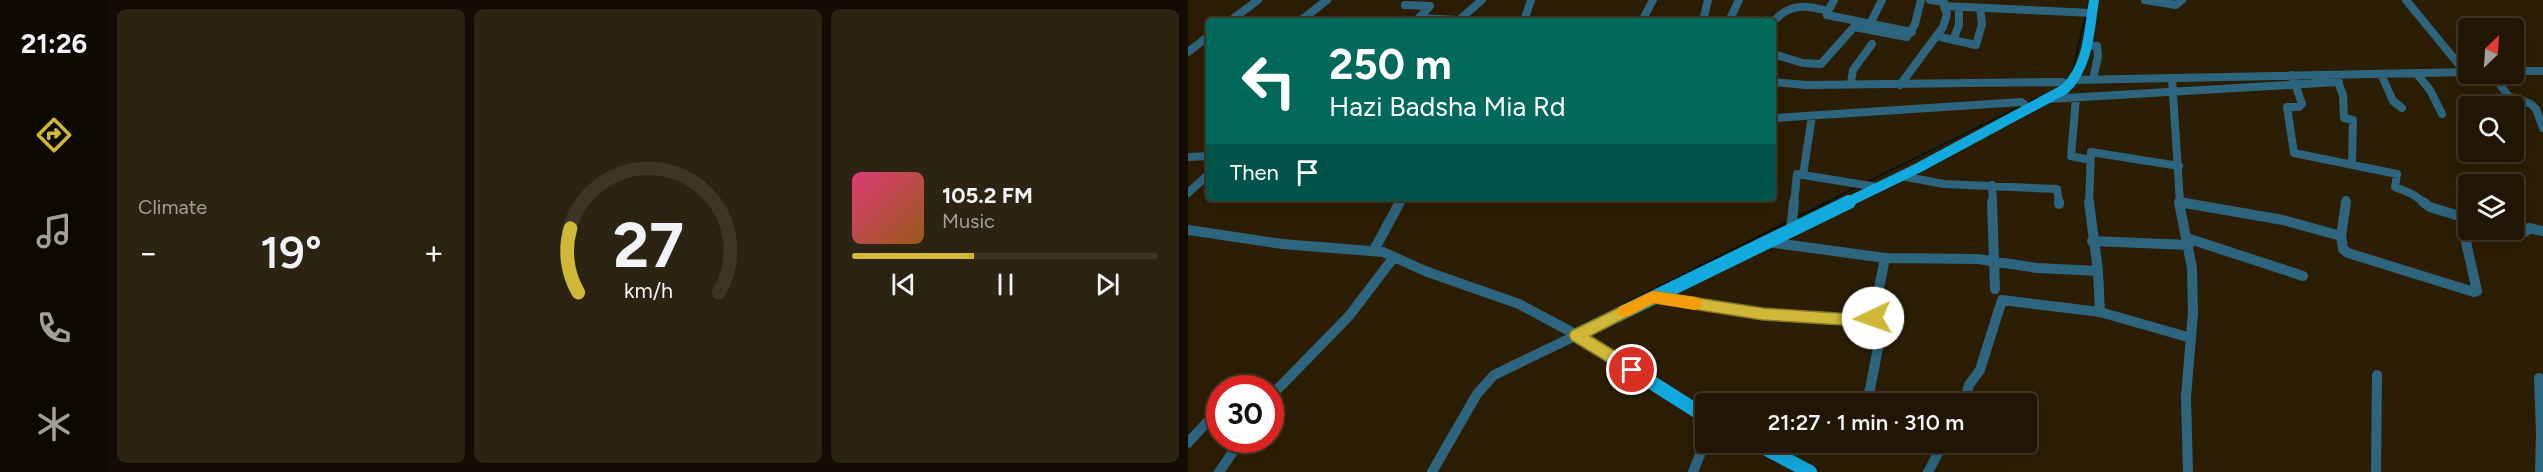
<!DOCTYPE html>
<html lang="en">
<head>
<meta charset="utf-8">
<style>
  body { margin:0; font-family:Figtree,sans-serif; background:#2d2312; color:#f1f3f6; height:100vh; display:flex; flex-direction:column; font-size:22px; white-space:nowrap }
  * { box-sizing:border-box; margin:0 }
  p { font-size:20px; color:#a29f9a }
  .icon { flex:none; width:33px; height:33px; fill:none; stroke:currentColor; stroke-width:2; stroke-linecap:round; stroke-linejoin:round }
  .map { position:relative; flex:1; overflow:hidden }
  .sheet { display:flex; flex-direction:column; gap:9px; padding:9px; background:#120c02; width:1080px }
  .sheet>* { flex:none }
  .banner { position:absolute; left:18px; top:18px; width:570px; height:183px; border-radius:6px; box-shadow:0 6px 24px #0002,0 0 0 2px #3e3525; background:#00695c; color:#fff; overflow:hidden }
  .needle { width:39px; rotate:25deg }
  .buttons { position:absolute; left:1270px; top:18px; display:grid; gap:12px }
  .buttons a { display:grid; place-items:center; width:66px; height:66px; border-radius:6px; background:#211603; box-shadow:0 6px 24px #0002,0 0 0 2px #3e3525; font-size:30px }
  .speed { position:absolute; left:18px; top:375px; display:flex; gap:12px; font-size:30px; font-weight:700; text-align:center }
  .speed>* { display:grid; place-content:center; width:78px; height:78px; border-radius:50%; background:#211603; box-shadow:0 6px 24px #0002,0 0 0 2px #3e3525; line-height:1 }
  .speed .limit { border:9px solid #d22; background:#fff; color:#111 }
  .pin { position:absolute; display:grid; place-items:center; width:51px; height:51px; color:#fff; margin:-26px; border:3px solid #fff; border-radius:50%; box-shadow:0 2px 6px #0007 }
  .me { position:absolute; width:66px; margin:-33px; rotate:267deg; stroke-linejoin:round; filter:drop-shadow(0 0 4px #0008) }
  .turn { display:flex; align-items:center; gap:21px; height:126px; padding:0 24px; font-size:27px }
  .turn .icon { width:78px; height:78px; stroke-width:2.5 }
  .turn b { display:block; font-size:42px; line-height:51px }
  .then { display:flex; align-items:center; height:57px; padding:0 24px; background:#0003; gap:12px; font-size:22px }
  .big { font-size:45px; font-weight:600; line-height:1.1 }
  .sheet .card { flex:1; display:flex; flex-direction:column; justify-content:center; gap:9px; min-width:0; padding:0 21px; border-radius:9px; background:#2d2312 }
  .sheet .dial { align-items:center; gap:0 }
  .dial svg { height:156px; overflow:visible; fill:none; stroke:#3e3525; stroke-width:7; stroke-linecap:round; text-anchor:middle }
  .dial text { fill:#f1f3f6; stroke:none }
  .song { display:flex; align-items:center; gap:18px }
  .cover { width:72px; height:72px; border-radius:9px; background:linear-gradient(135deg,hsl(340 70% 55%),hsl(30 70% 35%)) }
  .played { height:6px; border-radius:3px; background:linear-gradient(90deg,#cfb837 40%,#3e3525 40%) }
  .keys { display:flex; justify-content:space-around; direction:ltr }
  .heat { display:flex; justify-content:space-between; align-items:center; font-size:33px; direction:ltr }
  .sheet .tiles { flex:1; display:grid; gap:9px; grid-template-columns:repeat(3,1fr) }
  .trip { position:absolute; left:507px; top:393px; width:342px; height:60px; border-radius:6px; background:#211603; box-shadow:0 6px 24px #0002,0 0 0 2px #3e3525; font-weight:600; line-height:60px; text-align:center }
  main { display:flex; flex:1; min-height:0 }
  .tab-bar { display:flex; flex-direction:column; width:108px; justify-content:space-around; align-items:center; background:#0d0901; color:#a29f9a }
  .tab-bar .icon { width:42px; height:42px }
  .tab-bar .current { color:#cfb837 }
  .tab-bar b { font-size:27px; color:#f1f3f6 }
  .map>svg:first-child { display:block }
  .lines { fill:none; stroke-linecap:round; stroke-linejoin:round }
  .stream-far1 { stroke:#051112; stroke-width:1.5 }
  .stream { stroke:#051112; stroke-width:2 }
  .minor-far1 { stroke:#2d657e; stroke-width:8 }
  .minor { stroke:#2d657e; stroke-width:10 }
  .major-far1 { stroke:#12a9de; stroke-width:10 }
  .major { stroke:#12a9de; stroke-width:14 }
  .route { fill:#cfb837; stroke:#877824; stroke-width:1.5 }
  .slow { fill:#f59e0b }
</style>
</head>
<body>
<main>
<nav class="tab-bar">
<b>21:26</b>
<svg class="icon current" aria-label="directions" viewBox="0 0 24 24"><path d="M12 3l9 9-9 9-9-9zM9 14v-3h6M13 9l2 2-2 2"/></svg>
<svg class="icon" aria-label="music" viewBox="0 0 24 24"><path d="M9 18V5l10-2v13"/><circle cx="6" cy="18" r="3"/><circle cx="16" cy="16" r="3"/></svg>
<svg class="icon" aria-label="phone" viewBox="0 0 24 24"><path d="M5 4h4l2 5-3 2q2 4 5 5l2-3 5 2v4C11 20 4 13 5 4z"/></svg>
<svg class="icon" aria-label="climate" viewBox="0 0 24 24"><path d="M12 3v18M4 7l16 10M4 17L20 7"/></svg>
</nav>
<section class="sheet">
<div class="tiles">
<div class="card"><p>Climate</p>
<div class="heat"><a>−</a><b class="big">19°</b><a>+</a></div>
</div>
<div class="card dial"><svg viewBox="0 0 100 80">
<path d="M14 69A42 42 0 1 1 86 69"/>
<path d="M14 69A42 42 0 0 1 10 36" stroke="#cfb837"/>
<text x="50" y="56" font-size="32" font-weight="700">27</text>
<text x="50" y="72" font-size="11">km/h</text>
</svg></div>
<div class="card">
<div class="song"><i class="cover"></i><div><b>105.2 FM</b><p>Music</p></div></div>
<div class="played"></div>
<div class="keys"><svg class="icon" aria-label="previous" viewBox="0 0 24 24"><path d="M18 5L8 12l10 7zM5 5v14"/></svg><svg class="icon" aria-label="pause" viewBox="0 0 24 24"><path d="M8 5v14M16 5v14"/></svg><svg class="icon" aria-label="next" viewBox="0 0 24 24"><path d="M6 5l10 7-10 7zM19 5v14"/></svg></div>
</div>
</div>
</section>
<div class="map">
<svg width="1355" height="472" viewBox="0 0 1355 472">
  <rect width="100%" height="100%" fill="#2c1e04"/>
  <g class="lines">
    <path class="stream-far1" d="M884,73L901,0
      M681,181L851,97
      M637,203L669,187"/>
    <path class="stream" d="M611,216L640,202
      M437,304L597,223"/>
    <path class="minor-far1" d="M742,0L756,2V6L904,13
      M957,0L988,5L994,0
      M1218,0L1277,72
      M217,5L242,6L230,19
      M640,11L646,0
      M231,18L271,20L294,0
      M42,21L70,0
      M112,21L139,0
      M336,21L343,0
      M454,21L465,0
      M515,21L520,0
      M541,21L551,0
      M585,22C602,3 617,5 640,11L639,15L724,32
      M680,28L694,0
      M749,36L765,40L771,25V7
      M765,40L788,45L794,24L792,8
      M898,45L909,46L910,56L905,80
      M0,52L21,36
      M585,54L615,63L633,64L666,27L719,37L727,24L733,0
      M1326,71H1355
      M1228,73L1242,90L1254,114
      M1193,74L1205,101L1214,108
      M1305,74L1320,96L1343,104L1348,109L1355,128
      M1104,75L1114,104L1111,107H1099L1106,153L1209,174L1207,187L1224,194L1237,203
      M1148,77L1155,95L1156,118L1165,120L1164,163
      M984,78L992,203
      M887,80L1281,72
      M585,82L618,85L874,82L883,85
      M663,83L665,70L684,44
      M712,85L755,27L759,14L756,6
      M888,98L883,156L902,160
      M860,99L1151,82
      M585,118L833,102L841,108
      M0,157L21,156
      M615,175L624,116
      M713,176L756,184L869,189L871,203
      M804,185L805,203
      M0,193L21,174
      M991,202L998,203
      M211,203L214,198
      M606,203L609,174L689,187
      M901,203L903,152L991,166
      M1158,203V200"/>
    <path class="minor" d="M804,202L807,289
      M871,202V204
      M901,202L910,271L912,312
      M991,202L1004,268L1005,313L998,397L1000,472
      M991,202L1095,220L1153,236
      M1158,202L1153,236L1155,249L1160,253L1286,292L1289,291L1278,242
      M1235,202L1242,207L1281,219
      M0,230L94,244L195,252L237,271L331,304L389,335
      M1324,230L1337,232L1341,228L1355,231
      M603,231L606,202
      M999,238L1115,276
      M904,241L1001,245
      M580,242L697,258L790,259L849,268L910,271
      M186,250L212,202
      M467,297L575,314L685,321
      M1351,378L1353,433
      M49,388L57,380
      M82,397L161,316L206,257
      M631,398L654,404
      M679,404L693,333L685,318L697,258
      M775,404L781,385L792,370L814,300L912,312L1003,338
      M0,443L32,408
      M31,472L53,440
      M244,472L289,394L306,375L389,335
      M505,472L518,440
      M740,472L756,442
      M1188,472L1189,375
      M1352,472L1353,433L1355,434"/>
    <path class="major-far1" d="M658,203L730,168L877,89C901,65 901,31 906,0"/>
    <path class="major" d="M389,335L661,202
      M389,335L518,417
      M565,442L622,472"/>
  </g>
  <path class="route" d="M465,291L575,308L679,315L685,312L690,314L692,321L690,326L685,327L575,320L466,303L402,336L450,365L452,370L450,375L444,377L383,340L381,335L383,331Z"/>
  <path class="slow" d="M465,291L507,297L512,299L514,304L512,308L507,310L466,303L441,316H431L429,311L431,307Z"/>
</svg>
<div class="buttons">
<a><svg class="needle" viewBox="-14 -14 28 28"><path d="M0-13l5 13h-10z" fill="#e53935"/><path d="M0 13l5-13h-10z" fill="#a29f9a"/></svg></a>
<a><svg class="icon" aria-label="search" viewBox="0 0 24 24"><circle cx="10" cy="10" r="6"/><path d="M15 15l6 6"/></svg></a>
<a><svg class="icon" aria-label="layers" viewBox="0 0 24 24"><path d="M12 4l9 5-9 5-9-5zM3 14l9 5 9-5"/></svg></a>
</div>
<div class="speed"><div class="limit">30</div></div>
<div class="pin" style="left:444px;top:370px;background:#d93025"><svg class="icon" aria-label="arrive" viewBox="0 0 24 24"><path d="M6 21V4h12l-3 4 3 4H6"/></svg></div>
<svg class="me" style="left:685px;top:318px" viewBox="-20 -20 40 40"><circle r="19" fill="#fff"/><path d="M0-13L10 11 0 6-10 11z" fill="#cfb837"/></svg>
<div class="trip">21:27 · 1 min · 310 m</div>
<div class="banner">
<div class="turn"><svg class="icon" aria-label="left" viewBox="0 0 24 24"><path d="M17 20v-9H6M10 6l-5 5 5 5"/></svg><div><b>250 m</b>Hazi Badsha Mia Rd</div></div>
<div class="then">Then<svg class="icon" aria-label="arrive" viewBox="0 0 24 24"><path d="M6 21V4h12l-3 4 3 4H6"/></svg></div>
</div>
</div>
</main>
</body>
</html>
